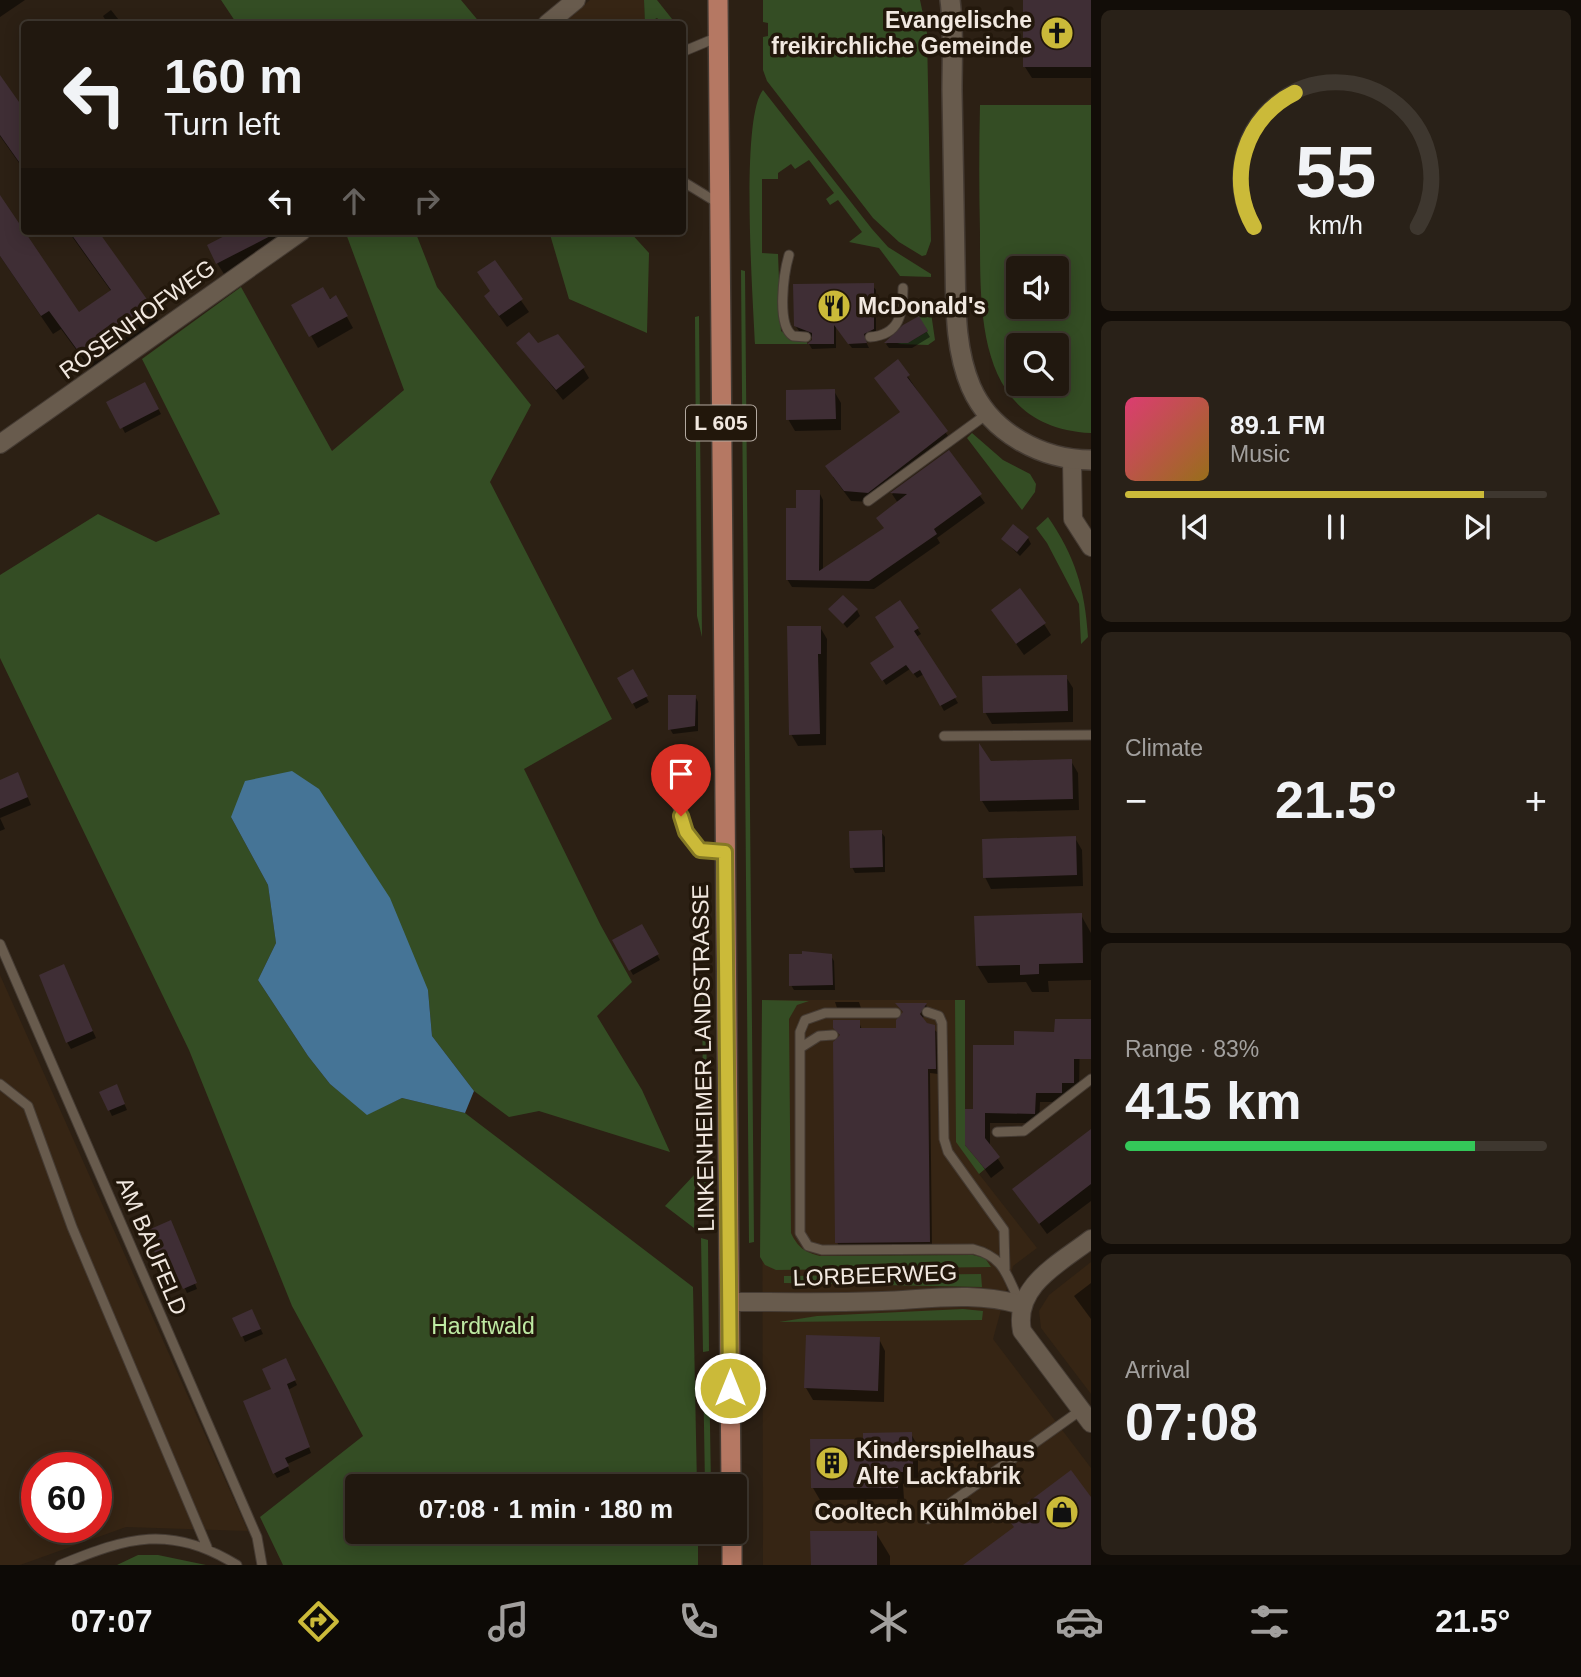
<!DOCTYPE html>
<html lang="en">
<head>
<meta charset="utf-8">
<style>
  body { margin:0; font-family:Helvetica,sans-serif; background:#292118; color:#f1f3f6; height:100vh; display:flex; flex-direction:column; font-size:26px; white-space:nowrap }
  * { box-sizing:border-box; margin:0 }
  p { font-size:23px; color:#a2a09e }
  .icon { flex:none; width:38px; height:38px; fill:none; stroke:currentColor; stroke-width:2; stroke-linecap:round; stroke-linejoin:round }
  .map { position:relative; flex:1; overflow:hidden }
  .details { display:flex; flex-direction:column; gap:10px; padding:10px; background:#120d08; width:490px }
  .details>* { flex:none }
  .hud { position:absolute; left:21px; top:21px; width:665px; height:214px; border-radius:7px; box-shadow:0 4px 18px #0003,0 0 0 2px #3e372f; background:#21180f; color:#f1f3f6; overflow:hidden }
  .fabs { position:absolute; left:1006px; top:256px; display:grid; gap:14px }
  .fabs a { display:grid; place-items:center; width:63px; height:63px; border-radius:7px; background:#21180f; box-shadow:0 4px 18px #0003,0 0 0 2px #3e372f; font-size:35px }
  .speed { position:absolute; left:21px; top:1452px; display:flex; gap:14px; font-size:35px; font-weight:700; text-align:center }
  .speed>* { display:grid; place-content:center; width:91px; height:91px; border-radius:50%; background:#21180f; box-shadow:0 4px 18px #0003,0 0 0 2px #3e372f; line-height:1 }
  .speed .limit { border:10px solid #d22; background:#fff; color:#111 }
  .pin { position:absolute; display:grid; place-items:center; width:60px; height:60px; color:#fff; margin:-72px -30px; border-radius:50% 50% 50% 0; rotate:-45deg; box-shadow:0 0 7px #0007 }
  .pin .icon { rotate:45deg }
  .me { position:absolute; width:77px; margin:-38px; rotate:0deg; stroke-linejoin:round; filter:drop-shadow(0 0 5px #0008) }
  .turn { display:flex; align-items:center; gap:24px; height:147px; padding:0 28px; font-size:32px }
  .turn .icon { width:91px; height:91px; stroke-width:2.5 }
  .turn b { display:block; font-size:49px; line-height:60px }
  .lanes { display:flex; align-items:center; height:66px; padding:0 28px; background:#0003; justify-content:center; gap:35px; direction:ltr }
  .lanes .off { opacity:.35 }
  .big { font-size:52px; font-weight:600; line-height:1.1 }
  .details .card { flex:1; display:flex; flex-direction:column; justify-content:center; gap:10px; min-width:0; padding:0 24px; border-radius:10px; background:#292118 }
  .details .dial { align-items:center; gap:0 }
  .dial svg { height:182px; overflow:visible; fill:none; stroke:#3e372f; stroke-width:7; stroke-linecap:round; text-anchor:middle }
  .dial text { fill:#f1f3f6; stroke:none }
  .song { display:flex; align-items:center; gap:21px }
  .cover { width:84px; height:84px; border-radius:10px; background:linear-gradient(135deg,hsl(340 70% 55%),hsl(40 70% 35%)) }
  .played { height:7px; border-radius:4px; background:linear-gradient(90deg,#cbba39 85%,#3e372f 85%) }
  .keys { display:flex; justify-content:space-around; direction:ltr }
  .heat { display:flex; justify-content:space-between; align-items:center; font-size:38px; direction:ltr }
  .charge { height:10px; border-radius:5px; background:linear-gradient(90deg,#34c759 83%,#3e372f 0) }
  .trip { position:absolute; left:345px; top:1474px; width:402px; height:70px; border-radius:7px; background:#21180f; box-shadow:0 4px 18px #0003,0 0 0 2px #3e372f; font-weight:600; line-height:70px; text-align:center }
  .dock { display:flex; height:112px; justify-content:space-around; align-items:center; background:#0d0a06; color:#a2a09e }
  .dock .icon { width:49px; height:49px }
  .dock .active { color:#cbba39 }
  .dock b { font-size:32px; color:#f1f3f6 }
  main { display:flex; flex:1; min-height:0 }
  .map>svg:first-child { display:block }
  .built { fill:#362514; fill-rule:evenodd }
  .green { fill:#344d24; fill-rule:evenodd }
  .water { fill:#457496 }
  .shadow { fill:#0007 }
  .building { fill:#3f2e35 }
  .lines { fill:none; stroke-linecap:round; stroke-linejoin:round }
  .service-casing { stroke:#453b33; stroke-width:11 }
  .minor-casing { stroke:#453b33; stroke-width:20 }
  .secondary-casing { stroke:#453b33; stroke-width:22 }
  .primary-casing { stroke:#453b33; stroke-width:22 }
  .service { stroke:#685b4d; stroke-width:9 }
  .minor { stroke:#685b4d; stroke-width:18 }
  .secondary { stroke:#685b4d; stroke-width:19 }
  .primary { stroke:#b57863; stroke-width:19 }
  .route-casing { stroke:#847925; stroke-width:18 }
  .route { stroke:#cbba39; stroke-width:12 }
  .labels { text-anchor:middle; stroke-width:7; stroke-linejoin:round; paint-order:stroke }
  .shield { fill:#22170b; stroke:#b3a9a0; stroke-width:2 }
  .shield-label { font-size:21px; font-weight:bold; fill:#f1e8e0 }
  .poi-label { font-size:23px; font-weight:bold; fill:#f1e8e0; stroke:#22170b; text-anchor:end }
  .street-label { font-size:23px; fill:#f1e8e0; stroke:#22170b }
  .park-label { font-size:23px; fill:#beeaa3; stroke:#22170b }
</style>
</head>
<body>
<main>
<div class="map">
<svg width="1091" height="1565" viewBox="0 0 1091 1565">
  <rect width="100%" height="100%" fill="#2c2014"/>
  <path class="built" d="M590,0H644L645,24H563Z
    M0,975L248,1531L126,1527L20,1565H0ZM37,1468H96V1528H37Z
    M762,1000H965V1145L985,1169L979,1174L1037,1248L1013,1266L993,1339L1091,1468V1565H763Z
    M1091,1262V1394L1041,1328L1039,1311L1049,1295Z"/>
  <path class="green" d="M221,0H461L481,24H237Z
    M644,0H657L676,24H663L657,18L645,24Z
    M763,0H920L927,33L931,241L926,255L922,256L899,242L873,218L767,81L763,70V37L768,36V23L763,22Z
    M763,90L872,229L888,247L931,274V277L900,276L879,248L849,242L862,232L838,200L830,205L826,199L834,193L809,160L795,169L791,164L778,173V179H762V253L778,254L781,331L795,340L807,341V344H755C753,300 740,118 763,90Z
    M980,105H1091V433C978,427 980,319 980,233C979,190 979,148 980,105ZM1018,268H1057V306H1018ZM1018,345H1057V383H1018Z
    M345,231H415L437,287L531,405L490,482L612,719L524,769L600,924L632,982L597,1016L642,1090L670,1152L539,1111L509,1117L474,1091L432,1036L428,990L231,817L268,885L276,943L258,980L308,1056L330,1084L367,1114L402,1098L465,1113L693,1287L697,1486H357V1531H698V1565H283L260,1517L363,1436L292,1306L189,1050L0,658V575L98,514L156,542L220,514L142,359L241,287L332,451L404,390Z
    M549,231H629L649,253L647,333L569,299Z
    M741,270L745,271L754,1242L749,1243Z
    M929,299L935,340L928,345L897,344L913,340L928,331L911,309L914,300Z
    M699,316L702,637L697,616L695,317Z
    M972,433L1003,460L1030,474L1036,484L1035,492L1022,510L967,438Z
    M1048,517C1075,556 1085,589 1088,637L1081,644L1079,604L1047,543L1036,528Z
    M702,992L706,1010L708,1174L704,1202Z
    M762,1000L809,1001L797,1005L789,1019L791,1233C798,1248 805,1252 820,1256L973,1255L985,1258L991,1267L776,1270L765,1265L760,1257Z
    M955,1000H965V1145L985,1169L979,1174L956,1142Z
    M695,1174L694,1228L665,1206Z
    M701,1238L708,1240L709,1351L703,1352Z
    M981,1274L982,1287L784,1283V1276Z
    M963,1309L983,1311L982,1320L779,1322L817,1316Z
    M703,1366H709L711,1486H705Z
    M138,1555H158L206,1565H117Z"/>
  <path class="water" d="M292,771L319,789L390,898L428,990L432,1036L474,1091L465,1113L402,1098L367,1115L330,1084L308,1056L258,980L276,943L268,885L231,817L245,781Z"/>
  <path class="shadow" d="M0,0H25L0,17Z
    M1024,0H1091V78H1032L1025,67Z
    M111,10L122,24H108L103,16Z
    M7,88L24,112V170L0,136V93Z
    M0,198L79,315L111,291L68,231H96L161,325L94,374L61,329L53,334L0,256Z
    M238,231H274L281,245L224,274L217,263Z
    M494,262L529,312L507,327L493,308Z
    M872,285L876,290V335L865,340L869,348H852L836,327V348L812,349L809,344L814,338L801,334L795,325Z
    M336,297L353,328L318,348L294,306Z
    M919,319L930,337L912,348H889L886,344Z
    M518,343L538,345L583,368L589,378L563,400Z
    M898,362L952,442L874,502L851,501L833,477L901,413Z
    M145,384L161,414L125,433L109,402Z
    M834,391L841,403V430L795,431L788,419Z
    M949,453L985,503L937,538L940,543L874,589L792,587L787,579L798,510L819,492L823,500V570L885,529L898,503L892,494Z
    M1028,538L1031,544L1020,556L1003,539Z
    M900,603L921,634L916,637L958,703L944,711L924,674L917,678L910,669L886,685L873,664L896,648Z
    M831,609L857,610L860,616L847,628Z
    M993,611L1044,624L1051,635L1024,655Z
    M820,627L827,639L826,745L798,746L791,734Z
    M632,671L649,702L636,709L619,678Z
    M1066,677L1073,688V722L992,724L985,712Z
    M695,696L698,702V731L673,734L670,729Z
    M1071,761L1078,773L1079,810L989,812L982,801Z
    M18,774L31,805L0,818L5,829L0,831V782Z
    M881,832L885,837V872L855,873L852,867Z
    M1075,838L1082,850L1083,886L991,889L985,877Z
    M1081,915L1091,933V980L1048,981L1049,992H1032L1026,982L988,983L977,965Z
    M641,926L660,960L633,975L614,940Z
    M831,956L834,961L835,990H794L791,985Z
    M67,973L96,1038L71,1049L67,1042Z
    M835,1002H859L862,1011H838Z
    M898,1005H926L929,1009L922,1019L937,1032L938,1074L930,1073L932,1247L840,1248L837,1242L841,1037L835,1028L859,1022L862,1030H898L904,1013Z
    M1091,1021V1044L1080,1027L1079,1093L1067,1102H1040L1039,1123H990V1147L1004,1168L991,1178L967,1144L974,1110L1015,1047Z
    M119,1092L127,1110L112,1116L101,1093Z
    M1091,1131V1201L1047,1234L1014,1189Z
    M172,1225L197,1289L187,1293L171,1258L162,1262L159,1257Z
    M1091,1283V1319L1074,1296Z
    M255,1317L263,1334L245,1342L235,1319Z
    M879,1339L885,1351L884,1402L813,1400L806,1388Z
    M288,1366L297,1385L288,1390L311,1453L287,1464L290,1472L277,1478L274,1473Z
    M911,1434L918,1446V1478H909V1483L903,1484L904,1499L820,1500L813,1488L865,1440Z
    M876,1533L890,1556V1565H812Z"/>
  <path class="building" d="M1023,0H1091V67H1023Z
    M0,75L24,109V169L0,135Z
    M0,195L79,312L111,290L69,231H98L151,305L81,355L49,311L41,316L0,256Z
    M234,231H280L216,264L207,245Z
    M495,260L523,299L499,316L484,296L490,291L477,272Z
    M874,283V329L864,334L867,343L848,344L834,325V344H807L812,340V333L794,326L793,284Z
    M323,287L330,299L336,295L348,316L309,337L291,305Z
    M919,316L928,331L908,343H884L903,325Z
    M529,332L538,343L558,334L585,367L556,390L516,343Z
    M898,359L910,375L907,377L948,431L868,493L844,491L825,466L900,412L874,378Z
    M145,382L159,409L120,429L106,402Z
    M835,389L836,419L786,420V390Z
    M949,450L982,494L934,529L937,534L869,581L786,580V508H796V490H820L819,571L884,528L876,518L907,494L890,493Z
    M1013,524L1029,537L1017,552L1001,539Z
    M1020,588L1046,623L1016,644L991,610Z
    M843,595L858,609L843,624L828,609Z
    M900,600L919,628L914,631L957,697L940,706L920,670L913,674L906,665L882,681L870,663L894,647L875,617Z
    M787,626H821V654H818L820,734L789,735Z
    M633,669L648,696L632,704L617,678Z
    M1067,675L1068,711L983,713L982,676Z
    M668,695H696L695,726L668,730Z
    M979,743L991,761L1072,759L1073,799L980,801Z
    M18,772L28,797L0,809V780Z
    M882,830L883,867L850,868L849,831Z
    M1076,836L1077,875L983,878L982,839Z
    M1082,913L1083,963L1039,964V974L1020,975V965L976,966L974,916Z
    M642,924L659,954L629,971L612,940Z
    M802,951L832,954L833,985L789,986V954H802Z
    M64,964L93,1031L66,1043L39,975Z
    M895,1003H927L920,1014L927,1023L935,1025L936,1069H928L930,1242L835,1243L833,1042L840,1035L833,1028V1020H860V1028H896V1020L903,1012Z
    M1055,1019H1091V1059H1074V1083H1062V1093H1036L1035,1114L985,1113V1138L1000,1157L985,1169L965,1145V1109H973V1045H1014V1031L1054,1032Z
    M117,1084L125,1104L108,1111L99,1092Z
    M1091,1129V1184L1039,1224L1012,1189Z
    M171,1220L197,1283L183,1289L167,1254L157,1258L146,1231Z
    M252,1309L261,1329L241,1337L232,1318Z
    M806,1335L880,1337L878,1391L804,1388Z
    M286,1358L296,1380L287,1384L310,1447L285,1458L289,1466L273,1474L243,1401L271,1389L262,1369Z
    M912,1432L913,1467H903V1472H898V1488H811L810,1439H863V1433Z
    M1071,1470L1091,1497V1565H963L1014,1527L1007,1518Z
    M810,1531H877V1565H811Z"/>
  <g class="lines">
    <defs>
      <path id="service" d="M682,52L718,37
        M682,181L718,203
        M789,255C784,272 776,325 793,336L806,337
        M870,337C900,335 903,313 903,288
        M868,501L987,414
        M944,736L1091,735
        M675,799L686,832L700,850L725,852
        M0,944L257,1537L262,1565
        M927,1012L939,1016L942,1023L944,1139L948,1152L1004,1230L1005,1269
        M896,1013H825L805,1020L800,1032V1233L808,1246L822,1250L973,1249C1007,1258 1006,1277 1021,1304
        M800,1048L819,1036L833,1035
        M0,1084L28,1106L72,1227L207,1547
        M997,1132L1024,1131L1091,1079
        M928,1519L1081,1410
        M60,1565C128,1537 170,1524 237,1565"/>
      <path id="minor" d="M547,24L576,0
        M0,444L302,231
        M1072,460L1073,519L1091,547
        M1091,1239C1060,1263 1013,1286 1022,1331L1091,1423
        M730,1302C780,1302 831,1303 882,1301C929,1299 976,1291 1022,1305"/>
      <path id="secondary" d="M950,0C954,29 952,61 952,90C953,147 954,204 955,261C956,303 954,347 971,387C991,433 1042,460 1091,460"/>
      <path id="primary" d="M718,0L731,1486
        M732,1531V1565"/>
    </defs>
    <use href="#service" class="service-casing"/>
    <use href="#minor" class="minor-casing"/>
    <use href="#secondary" class="secondary-casing"/>
    <use href="#primary" class="primary-casing"/>
    <use href="#service" class="service"/>
    <use href="#minor" class="minor"/>
    <use href="#secondary" class="secondary"/>
    <use href="#primary" class="primary"/>
  </g>
  <g class="lines">
    <defs>
      <path id="route" d="M681,816L686,832L700,850L725,852L730,1388"/>
    </defs>
    <use href="#route" class="route-casing"/>
    <use href="#route" class="route"/>
  </g>
  <defs>
    <symbol id="church-disc" viewBox="-11 -11 22 22"><circle r="9.5" fill="#cbba39" stroke="#22170b"/><path d="M-1.2-6h2.4v3.5h3.3v2.4h-3.3V6h-2.4V-.1h-3.3v-2.4h3.3Z" fill="#111"/></symbol>
    <symbol id="restaurant-disc" viewBox="-11 -11 22 22"><circle r="9.5" fill="#cbba39" stroke="#22170b"/><path d="M-5-6h1v4h1v-4h1v4h1v-4h1v5L-1.5 .5V6h-2V.5L-5-1ZM5-6V6H3V1.5H1.5Q1.5-4 5-6Z" fill="#111"/></symbol>
    <symbol id="building-disc" viewBox="-11 -11 22 22"><circle r="9.5" fill="#cbba39" stroke="#22170b"/><path d="M-4-6H4V6H1V3H-1V6H-4ZM-2.5-4.3h1.7v1.8h-1.7ZM.8-4.3h1.7v1.8H.8ZM-2.5-1h1.7V.8h-1.7ZM.8-1h1.7V.8H.8Z" fill="#111"/></symbol>
    <symbol id="shop-disc" viewBox="-11 -11 22 22"><circle r="9.5" fill="#cbba39" stroke="#22170b"/><path d="M-5-2.5h2.3a2.7 3.5 0 0 1 5.4 0H5L5.5 6h-11ZM-1.5-2.5h3a1.5 2.3 0 0 0-3 0Z" fill="#111"/></symbol>
  </defs>
  <g fill-rule="evenodd">
    <use href="#church-disc" x="1038" y="14" width="38" height="38"/>
    <use href="#restaurant-disc" x="815" y="287" width="38" height="38"/>
    <use href="#building-disc" x="813" y="1444" width="38" height="38"/>
    <use href="#shop-disc" x="1043" y="1493" width="38" height="38"/>
  </g>
  <g class="labels">
    <rect class="shield" x="686" y="405.5" width="70" height="35" rx="5"/>
    <g class="shield-label">
      <text x="721" y="430">L 605</text>
    </g>
    <g class="poi-label">
      <text x="1032" y="28">Evangelische<tspan x="1032" dy="26">freikirchliche Gemeinde</tspan></text>
      <text x="858" y="314" text-anchor="start">McDonald's</text>
      <text x="856" y="1458" text-anchor="start">Kinderspielhaus<tspan x="856" dy="26">Alte Lackfabrik</tspan></text>
      <text x="1038" y="1520">Cooltech Kühlmöbel</text>
    </g>
    <g class="street-label">
      <text transform="translate(137 319) rotate(-36)" y="8">ROSENHOFWEG</text>
      <text transform="translate(703 1058) rotate(-91)" y="8">LINKENHEIMER LANDSTRASSE</text>
      <text transform="translate(152 1246) rotate(67)" y="8">AM BAUFELD</text>
      <text transform="translate(875 1275) rotate(-2)" y="8">LORBEERWEG</text>
    </g>
    <g class="park-label">
      <text x="483" y="1334">Hardtwald</text>
    </g>
  </g>
</svg>
<div class="fabs">
<a><svg class="icon" aria-label="sound" viewBox="0 0 24 24"><path d="M4 9h4l5-4v14l-5-4H4zM17 9q2 3 0 6"/></svg></a>
<a><svg class="icon" aria-label="search" viewBox="0 0 24 24"><circle cx="10" cy="10" r="6"/><path d="M15 15l6 6"/></svg></a>
</div>
<div class="speed"><div class="limit">60</div></div>
<div class="pin" style="left:681px;top:816px;background:#d93025"><svg class="icon" aria-label="arrive" viewBox="0 0 24 24"><path d="M6 21V4h12l-3 4 3 4H6"/></svg></div>
<svg class="me" style="left:730px;top:1388px" viewBox="-20 -20 40 40"><circle r="17" fill="#cbba39" stroke="#fff" stroke-width="3"/><path d="M0-11L8 9 0 5-8 9z" fill="#fff"/></svg>
<div class="trip">07:08 · 1 min · 180 m</div>
<div class="hud">
<div class="turn"><svg class="icon" aria-label="left" viewBox="0 0 24 24"><path d="M17 20v-9H6M10 6l-5 5 5 5"/></svg><div><b>160 m</b>Turn left</div></div>
<div class="lanes"><svg class="icon" aria-label="left" viewBox="0 0 24 24"><path d="M17 20v-9H6M10 6l-5 5 5 5"/></svg><svg class="icon off" aria-label="ahead" viewBox="0 0 24 24"><path d="M12 20V5M6 11l6-6 6 6"/></svg><svg class="icon off" aria-label="right" viewBox="0 0 24 24"><path d="M7 20v-9h11M14 6l5 5-5 5"/></svg></div>
</div>
</div>
<section class="details">
<div class="card dial"><svg viewBox="0 0 100 80">
<path d="M14 69A42 42 0 1 1 86 69"/>
<path d="M14 69A42 42 0 0 1 32 10" stroke="#cbba39"/>
<text x="50" y="56" font-size="32" font-weight="700">55</text>
<text x="50" y="72" font-size="11">km/h</text>
</svg></div>
<div class="card">
<div class="song"><i class="cover"></i><div><b>89.1 FM</b><p>Music</p></div></div>
<div class="played"></div>
<div class="keys"><svg class="icon" aria-label="previous" viewBox="0 0 24 24"><path d="M18 5L8 12l10 7zM5 5v14"/></svg><svg class="icon" aria-label="pause" viewBox="0 0 24 24"><path d="M8 5v14M16 5v14"/></svg><svg class="icon" aria-label="next" viewBox="0 0 24 24"><path d="M6 5l10 7-10 7zM19 5v14"/></svg></div>
</div>
<div class="card"><p>Climate</p>
<div class="heat"><a>−</a><b class="big">21.5°</b><a>+</a></div>
</div>
<div class="card"><p>Range · 83%</p><b class="big">415 km</b><div class="charge"></div></div>
<div class="card"><p>Arrival</p><b class="big">07:08</b></div>
</section>
</main>
<nav class="dock">
<b>07:07</b>
<svg class="icon active" aria-label="directions" viewBox="0 0 24 24"><path d="M12 3l9 9-9 9-9-9zM9 14v-3h6M13 9l2 2-2 2"/></svg>
<svg class="icon" aria-label="music" viewBox="0 0 24 24"><path d="M9 18V5l10-2v13"/><circle cx="6" cy="18" r="3"/><circle cx="16" cy="16" r="3"/></svg>
<svg class="icon" aria-label="phone" viewBox="0 0 24 24"><path d="M5 4h4l2 5-3 2q2 4 5 5l2-3 5 2v4C11 20 4 13 5 4z"/></svg>
<svg class="icon" aria-label="climate" viewBox="0 0 24 24"><path d="M12 3v18M4 7l16 10M4 17L20 7"/></svg>
<svg class="icon" aria-label="car" viewBox="0 0 24 24"><path d="M5 17H2v-5l4-1 3-4h7l3 4 3 1v5h-3M9 17h6M6 11h13"/><circle cx="7" cy="17" r="2"/><circle cx="17" cy="17" r="2"/></svg>
<svg class="icon" aria-label="filters" viewBox="0 0 24 24"><path d="M4 7h16M4 17h16"/><circle cx="9" cy="7" r="2"/><circle cx="15" cy="17" r="2"/></svg>
<b>21.5°</b>
</nav>
</body>
</html>
